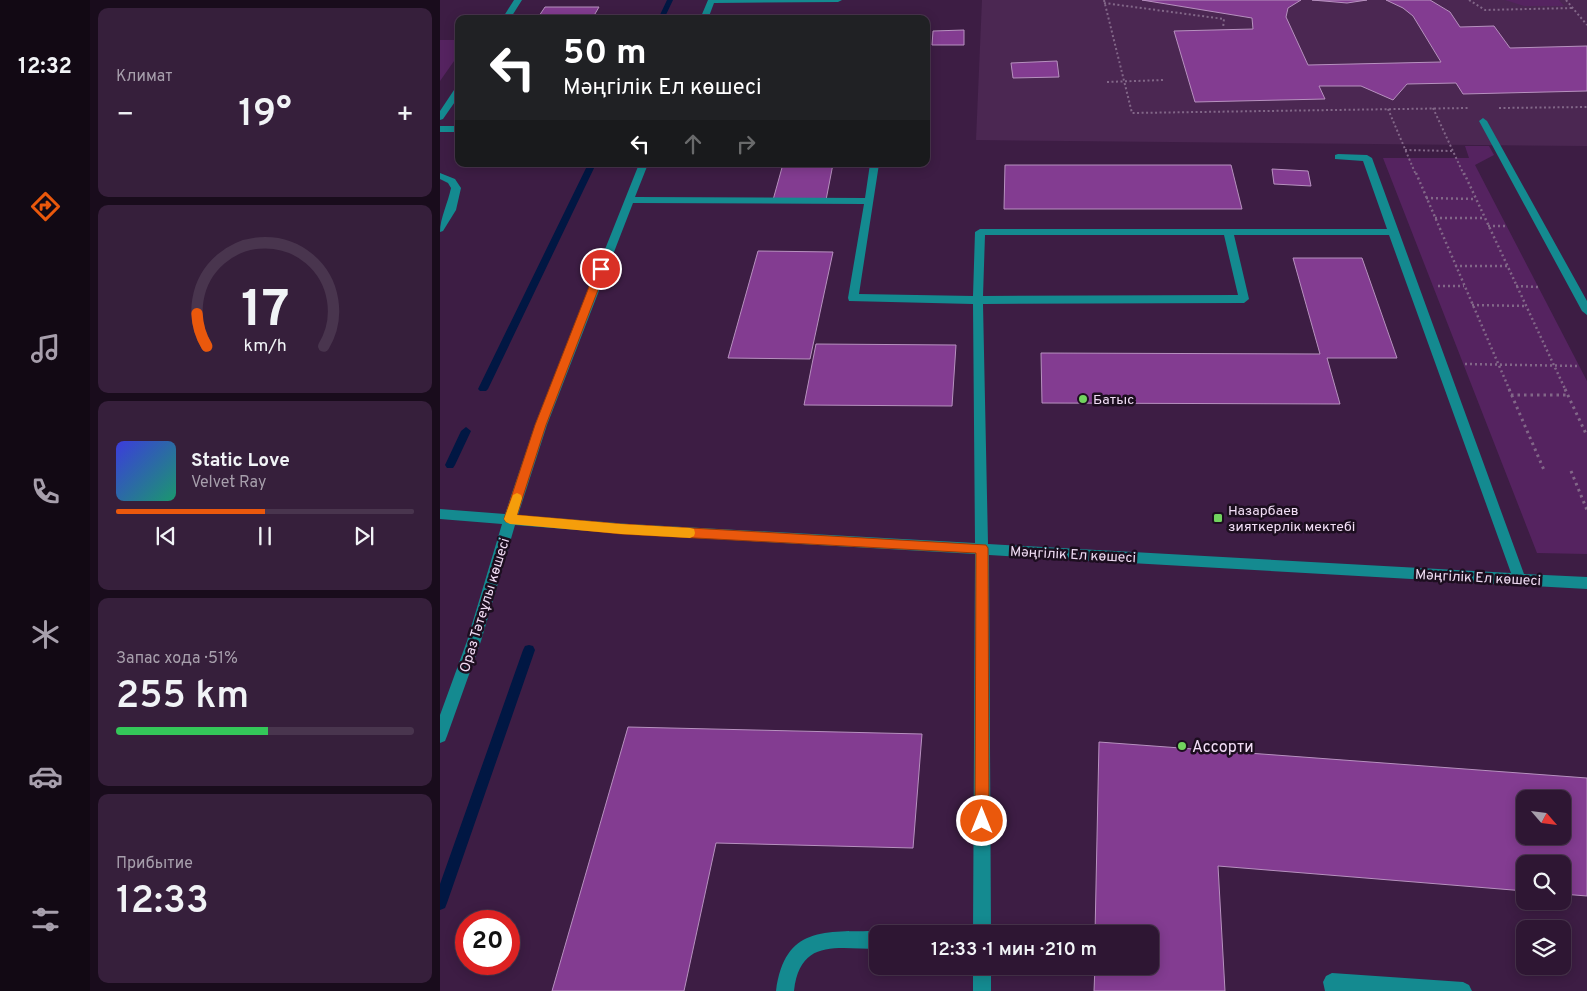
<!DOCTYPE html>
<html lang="ru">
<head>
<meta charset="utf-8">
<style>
  body { margin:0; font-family:Overpass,sans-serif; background:#361f3b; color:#f1f3f6; height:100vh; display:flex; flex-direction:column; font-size:19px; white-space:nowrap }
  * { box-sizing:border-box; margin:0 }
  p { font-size:16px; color:#a79fac }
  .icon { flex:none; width:28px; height:28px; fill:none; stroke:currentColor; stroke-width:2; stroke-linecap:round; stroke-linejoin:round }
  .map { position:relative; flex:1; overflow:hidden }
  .drawer { display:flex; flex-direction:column; gap:8px; padding:8px; background:#190c1c; width:350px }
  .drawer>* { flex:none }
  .top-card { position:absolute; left:15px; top:15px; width:475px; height:152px; border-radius:10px; box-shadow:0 2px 12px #0003,0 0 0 1px #49354e; background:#202124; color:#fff; overflow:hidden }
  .needle { width:32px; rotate:118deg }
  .controls { position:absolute; left:1076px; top:790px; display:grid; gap:10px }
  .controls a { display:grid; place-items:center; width:55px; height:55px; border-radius:10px; background:#2e1633; box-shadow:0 2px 12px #0003,0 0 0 1px #49354e; font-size:25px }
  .speed { position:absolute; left:15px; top:910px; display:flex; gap:10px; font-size:25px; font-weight:700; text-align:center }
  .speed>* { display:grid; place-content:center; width:65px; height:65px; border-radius:50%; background:#2e1633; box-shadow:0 2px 12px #0003,0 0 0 1px #49354e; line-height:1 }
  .speed .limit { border:8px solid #d22; background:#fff; color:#111 }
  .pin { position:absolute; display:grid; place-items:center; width:42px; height:42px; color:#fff; margin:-21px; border:2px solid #fff; border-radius:50%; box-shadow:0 1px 5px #0007 }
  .me { position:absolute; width:55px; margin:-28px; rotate:0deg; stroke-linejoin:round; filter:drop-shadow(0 0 4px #0008) }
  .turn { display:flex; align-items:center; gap:18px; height:105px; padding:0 25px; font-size:22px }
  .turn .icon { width:65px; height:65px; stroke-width:2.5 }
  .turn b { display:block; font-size:35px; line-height:42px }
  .lanes { display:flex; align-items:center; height:48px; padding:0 25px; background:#0003; justify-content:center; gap:25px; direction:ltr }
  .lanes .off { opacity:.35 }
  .big { font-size:38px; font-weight:600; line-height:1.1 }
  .drawer .widget { flex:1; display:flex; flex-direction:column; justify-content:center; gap:8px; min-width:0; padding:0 18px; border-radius:10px; background:#361f3b }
  .drawer .dial { align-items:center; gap:0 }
  .dial svg { height:130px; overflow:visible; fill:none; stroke:#49354e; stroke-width:7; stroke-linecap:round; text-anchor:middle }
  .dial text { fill:#f1f3f6; stroke:none }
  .song { display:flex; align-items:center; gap:15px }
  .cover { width:60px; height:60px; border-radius:8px; background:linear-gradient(135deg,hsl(240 70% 55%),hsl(160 70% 35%)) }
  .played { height:5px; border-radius:2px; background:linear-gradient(90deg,#ea580c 50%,#49354e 50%) }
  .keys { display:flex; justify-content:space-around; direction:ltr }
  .heat { display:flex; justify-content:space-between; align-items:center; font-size:28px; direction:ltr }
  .charge { height:8px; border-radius:4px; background:linear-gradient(90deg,#34c759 51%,#49354e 0) }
  .trip { position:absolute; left:429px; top:925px; width:290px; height:50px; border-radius:10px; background:#2e1633; box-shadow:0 2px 12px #0003,0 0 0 1px #49354e; font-weight:600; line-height:50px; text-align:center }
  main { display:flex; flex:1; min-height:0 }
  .dock { display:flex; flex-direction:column; width:90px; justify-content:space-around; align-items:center; background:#120914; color:#a79fac }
  .dock .icon { width:35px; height:35px }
  .dock .selected { color:#ea580c }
  .dock b { font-size:22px; color:#f1f3f6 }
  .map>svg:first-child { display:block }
  .built { fill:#4b2752 }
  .green { fill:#552360 }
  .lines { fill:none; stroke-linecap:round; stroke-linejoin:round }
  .stream { fill:#011743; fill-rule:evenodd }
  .building { fill:#833c91; stroke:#b791bf; fill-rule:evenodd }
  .path-far2 { stroke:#826788; stroke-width:2; stroke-dasharray:2 2.5; stroke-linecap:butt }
  .path-far1 { stroke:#826788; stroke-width:2.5; stroke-dasharray:2 3; stroke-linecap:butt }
  .path { stroke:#826788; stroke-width:3; stroke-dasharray:2.5 4; stroke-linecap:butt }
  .minor { fill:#148a90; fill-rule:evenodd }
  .route { fill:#ea580c; stroke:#983908 }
  .slow { fill:#f59e0b }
  .poi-dot { fill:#71d35e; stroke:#1c0e1f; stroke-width:2 }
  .labels { text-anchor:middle; stroke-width:5; stroke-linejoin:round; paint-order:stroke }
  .poi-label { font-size:14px; fill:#f1ddf5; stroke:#1c0e1f; text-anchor:start }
  .street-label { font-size:14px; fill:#f1ddf5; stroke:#1c0e1f }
  .near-poi-label { font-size:16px; fill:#f1ddf5; stroke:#1c0e1f; text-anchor:start }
</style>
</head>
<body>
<main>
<nav class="dock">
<b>12:32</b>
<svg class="icon selected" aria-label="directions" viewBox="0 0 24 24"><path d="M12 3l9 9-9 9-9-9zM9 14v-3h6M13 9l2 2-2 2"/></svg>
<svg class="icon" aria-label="music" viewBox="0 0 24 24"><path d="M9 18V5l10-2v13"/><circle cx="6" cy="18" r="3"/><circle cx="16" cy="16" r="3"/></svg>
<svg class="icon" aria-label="phone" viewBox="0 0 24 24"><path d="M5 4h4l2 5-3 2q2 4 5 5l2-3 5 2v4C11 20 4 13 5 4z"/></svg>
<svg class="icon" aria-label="climate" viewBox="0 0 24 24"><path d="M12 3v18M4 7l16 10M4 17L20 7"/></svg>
<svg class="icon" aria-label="car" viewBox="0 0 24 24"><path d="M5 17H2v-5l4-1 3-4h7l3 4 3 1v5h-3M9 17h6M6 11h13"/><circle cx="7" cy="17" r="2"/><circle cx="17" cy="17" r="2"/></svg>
<svg class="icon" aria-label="filters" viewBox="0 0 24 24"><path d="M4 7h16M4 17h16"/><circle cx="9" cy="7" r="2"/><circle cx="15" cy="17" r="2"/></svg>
</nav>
<section class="drawer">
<div class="widget"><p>Климат</p>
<div class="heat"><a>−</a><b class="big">19°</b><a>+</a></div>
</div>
<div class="widget dial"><svg viewBox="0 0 100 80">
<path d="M14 69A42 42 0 1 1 86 69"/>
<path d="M14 69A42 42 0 0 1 8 49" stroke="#ea580c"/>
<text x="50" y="56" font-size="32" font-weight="700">17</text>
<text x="50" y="72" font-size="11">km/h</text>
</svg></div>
<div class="widget">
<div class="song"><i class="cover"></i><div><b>Static Love</b><p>Velvet Ray</p></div></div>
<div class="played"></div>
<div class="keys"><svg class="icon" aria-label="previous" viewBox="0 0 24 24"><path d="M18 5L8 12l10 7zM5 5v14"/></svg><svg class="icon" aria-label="pause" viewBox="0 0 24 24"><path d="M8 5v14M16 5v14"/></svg><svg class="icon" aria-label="next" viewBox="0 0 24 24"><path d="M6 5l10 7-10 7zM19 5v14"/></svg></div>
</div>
<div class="widget"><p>Запас хода · 51%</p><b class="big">255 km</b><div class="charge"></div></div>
<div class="widget"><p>Прибытие</p><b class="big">12:33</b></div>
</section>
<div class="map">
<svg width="1147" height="991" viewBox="0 0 1147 991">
  <rect width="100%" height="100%" fill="#3d1d44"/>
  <path class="built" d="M542,0H1147V146L536,140Z"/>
  <path class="green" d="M1065,0H1119L1124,6H1084Z
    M0,40H19V54L0,81Z
    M1025,146H1049L1054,155L1035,165L1147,381V554L1097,553L943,158H1029Z"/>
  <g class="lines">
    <path class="stream" d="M227,0H233L224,19H218Z
      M148,164H156L48,389L46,391H40L38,389Z
      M26,427L31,431L15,465L13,468H7L5,465L21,431Z
      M89,645L93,646L95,650L7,903L5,908L0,910V884L83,650L85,646Z"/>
  </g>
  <path class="building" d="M702,0H861L848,8L846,17L868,65L1001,62L973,16L963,8L946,0H990L1010,12L1020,27L1054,26L1070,48L1147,46V91L1023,94L1016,83L967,84L953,100L921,86H879L885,99L755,102L734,31L813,29L812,18Z
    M872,0H927L907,3Z
    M105,7H159L152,19H97Z
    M524,30V45H492L493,31Z
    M617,61L619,77L573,78L571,63Z
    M343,164H393L386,200H333Z
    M565,165H791L802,209H564Z
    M832,169L868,171L871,186L834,184Z
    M318,251L393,252L370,359L288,358Z
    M853,258H922L957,358H887L900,404L602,403L601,353L880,354Z
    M376,344L516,345L512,406L364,405Z
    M188,727L482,734L473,848L276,843L244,991H112Z
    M659,742L1147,778V896L1122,894V864H1085V891L778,866L785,991H654L655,966H710V934H655ZM1085,799H1122V836H1085Z"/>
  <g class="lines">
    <path class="path-far2" d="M664,0L692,113L1028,108
      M1029,0L1045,10L1133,8
      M1126,0L1147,25
      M664,3L784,19L783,28
      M667,82L723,80
      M993,108L1024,175
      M1059,108L1147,107
      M948,109L976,175
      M965,150L1013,151"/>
    <path class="path-far1" d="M976,173L1070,391
      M1024,173L1126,391
      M986,198L1035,199
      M995,218H1044
      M1048,226H1066
      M1015,266H1067
      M998,286H1024
      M1076,286L1098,287
      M1032,305L1086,306
      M1025,364L1139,366"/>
    <path class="path" d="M1069,389L1104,470
      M1125,389L1147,436
      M1071,395H1128
      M1131,471L1147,510"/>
    <path class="minor" d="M74,0H82L70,19H62Z
      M268,0H402L398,2L274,3L268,19H260Z
      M16,87H19V96L3,119L0,120V111Z
      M1043,118L1047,121L1147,301V315L1142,311L1039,121Z
      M0,126H19V132H0Z
      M898,154L927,155L932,158L1084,574L1147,577V589L549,555L551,934H533L535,554L189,534L75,525L41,641L7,736L5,741L0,743V715L27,641L62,524L0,519V509L65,514L95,425L199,164H208L195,197L425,198L430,164H439L419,294L533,296L535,232L540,229H947L923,161L895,159V155ZM193,203L424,204L408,298L409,301L533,304L535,543L189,524L78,515L107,425ZM545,235H784L798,295L543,296ZM794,235H949L1071,573L548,544L543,304L804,303L809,299Z
      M0,173L15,179L21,188L16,210L3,231L0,232C0,218 8,203 11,188L8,183L0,179Z
      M438,931L444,934H438V949C397,949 360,938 354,991H336C345,925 385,932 438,931Z
      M533,966H551V991H533Z
      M892,973L1023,982L1029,985L1032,991H885L883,982L886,976Z"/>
  </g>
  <path class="route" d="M161,266L166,269L106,425L77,515L181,524L546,545L548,548L549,821L547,826L542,828L537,826L535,821L536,553L181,534L66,522L64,519L95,425L156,269Z"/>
  <path class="slow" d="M77,493L81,495L82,498L77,515L181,524L250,528L254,529L255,533L254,536L250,538L181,534L70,524L66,522L64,519L73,495Z"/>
  <g class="poi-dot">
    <circle cx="643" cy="399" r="5"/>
    <rect x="773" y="513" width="10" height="10" rx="2.5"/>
    <circle cx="742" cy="746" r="5"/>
  </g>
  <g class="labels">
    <g class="poi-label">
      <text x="653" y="404">Батыс</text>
      <text x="788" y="515">Назарбаев<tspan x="788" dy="16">зияткерлік мектебі</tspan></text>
    </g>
    <g class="street-label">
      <text transform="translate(633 554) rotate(3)" y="5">Мәңгілік Ел көшесі</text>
      <text transform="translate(1038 577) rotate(3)" y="5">Мәңгілік Ел көшесі</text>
      <text transform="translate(44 605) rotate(-73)" y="5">Ораз Тәтеұлы көшесі</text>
    </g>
    <g class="near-poi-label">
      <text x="752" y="752">Ассорти</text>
    </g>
  </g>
</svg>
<div class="controls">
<a><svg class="needle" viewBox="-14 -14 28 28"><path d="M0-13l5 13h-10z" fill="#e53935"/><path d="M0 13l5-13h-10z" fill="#a79fac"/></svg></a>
<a><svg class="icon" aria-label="search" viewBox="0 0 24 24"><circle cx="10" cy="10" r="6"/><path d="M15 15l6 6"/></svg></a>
<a><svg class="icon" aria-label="layers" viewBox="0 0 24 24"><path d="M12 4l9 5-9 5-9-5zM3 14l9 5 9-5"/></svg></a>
</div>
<div class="speed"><div class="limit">20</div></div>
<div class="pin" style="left:161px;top:269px;background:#d93025"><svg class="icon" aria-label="arrive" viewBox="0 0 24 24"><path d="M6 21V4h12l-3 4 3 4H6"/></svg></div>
<svg class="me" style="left:542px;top:821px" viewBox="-20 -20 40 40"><circle r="17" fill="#ea580c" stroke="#fff" stroke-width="3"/><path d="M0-11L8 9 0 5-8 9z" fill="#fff"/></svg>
<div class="trip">12:33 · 1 мин · 210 m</div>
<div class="top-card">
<div class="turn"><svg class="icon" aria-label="left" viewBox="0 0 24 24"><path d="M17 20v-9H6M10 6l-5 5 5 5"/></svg><div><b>50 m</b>Мәңгілік Ел көшесі</div></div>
<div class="lanes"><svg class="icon" aria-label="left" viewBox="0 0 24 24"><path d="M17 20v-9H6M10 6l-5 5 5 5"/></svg><svg class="icon off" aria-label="ahead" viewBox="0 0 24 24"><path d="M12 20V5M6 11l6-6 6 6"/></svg><svg class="icon off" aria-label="right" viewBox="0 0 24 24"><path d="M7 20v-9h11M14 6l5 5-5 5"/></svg></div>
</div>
</div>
</main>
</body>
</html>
